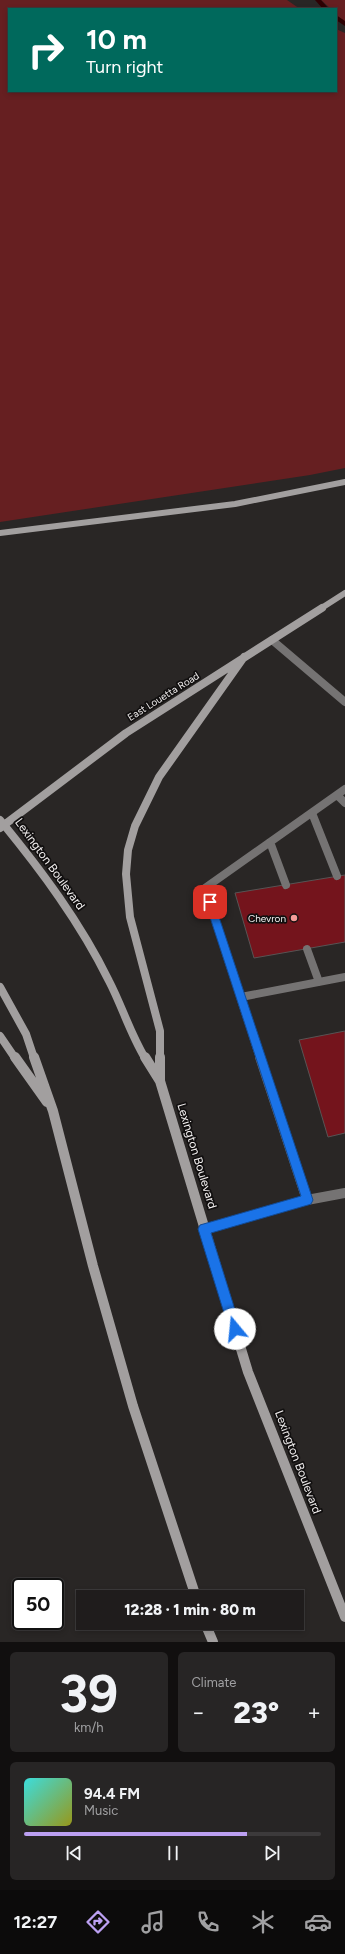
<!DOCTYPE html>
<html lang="en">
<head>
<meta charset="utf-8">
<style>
  body { margin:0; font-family:Figtree,sans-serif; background:#272525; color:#f1f3f6; height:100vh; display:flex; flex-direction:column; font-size:15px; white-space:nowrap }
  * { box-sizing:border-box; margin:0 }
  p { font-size:13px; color:#a1a1a3 }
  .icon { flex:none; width:22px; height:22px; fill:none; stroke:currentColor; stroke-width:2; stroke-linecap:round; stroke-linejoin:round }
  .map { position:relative; height:1642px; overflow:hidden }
  .sheet { display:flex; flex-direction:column; gap:10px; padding:10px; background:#110f0f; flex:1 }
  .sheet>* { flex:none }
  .guide { position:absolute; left:8px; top:8px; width:329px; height:84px; border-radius:0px; box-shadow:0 2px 6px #0003,0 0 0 1px #3c3a3b; background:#00695c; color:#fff; overflow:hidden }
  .speed { position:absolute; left:12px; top:1578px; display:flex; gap:8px; font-size:20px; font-weight:700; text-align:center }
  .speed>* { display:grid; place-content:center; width:52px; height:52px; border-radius:50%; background:#1f1c1c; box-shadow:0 2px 6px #0003,0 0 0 1px #3c3a3b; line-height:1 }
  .speed .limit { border:2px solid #111; border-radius:6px; background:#fff; color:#111 }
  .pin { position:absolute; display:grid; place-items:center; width:34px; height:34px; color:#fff; margin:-17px; border-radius:8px; box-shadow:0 2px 6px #0006 }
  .me { position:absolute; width:44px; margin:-22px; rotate:343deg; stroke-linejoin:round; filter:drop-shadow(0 0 3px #0008) }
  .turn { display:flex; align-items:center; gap:14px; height:84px; padding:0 12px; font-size:18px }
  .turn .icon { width:52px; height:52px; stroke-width:2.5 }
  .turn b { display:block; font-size:28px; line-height:34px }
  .big { font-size:30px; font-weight:800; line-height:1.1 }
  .sheet .widget { flex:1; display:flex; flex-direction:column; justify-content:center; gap:6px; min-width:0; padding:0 14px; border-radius:6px; background:#272525 }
  .sheet .dial { align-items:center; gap:0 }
  .dial b { font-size:52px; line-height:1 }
  .song { display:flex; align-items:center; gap:12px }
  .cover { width:48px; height:48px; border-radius:6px; background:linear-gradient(135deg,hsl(180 70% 55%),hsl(60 70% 35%)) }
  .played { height:4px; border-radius:2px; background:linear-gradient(90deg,#bca0f2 75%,#3c3a3b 75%) }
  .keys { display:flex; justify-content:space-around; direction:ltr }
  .heat { display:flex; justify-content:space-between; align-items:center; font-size:22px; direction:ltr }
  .sheet .tiles { flex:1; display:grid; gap:10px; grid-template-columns:1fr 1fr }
  .widget:last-child { grid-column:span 2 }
  .trip { position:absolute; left:76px; top:1590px; width:228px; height:40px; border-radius:0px; background:#1f1c1c; box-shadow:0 2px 6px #0003,0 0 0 1px #3c3a3b; font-weight:800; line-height:40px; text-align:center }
  .dock { display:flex; height:64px; justify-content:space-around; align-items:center; background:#0c0b0b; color:#a1a1a3 }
  .dock .icon { width:28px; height:28px }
  .dock .current { color:#bca0f2 }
  .dock b { font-size:18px; color:#f1f3f6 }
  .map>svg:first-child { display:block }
  .green { fill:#661f21 }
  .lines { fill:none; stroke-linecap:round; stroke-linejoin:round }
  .stream { fill:#2e0003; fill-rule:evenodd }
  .building { fill:#74141c; stroke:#585454 }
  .service-far1 { stroke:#757373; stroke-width:8 }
  .service { stroke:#757373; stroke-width:10 }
  .secondary-far2 { stroke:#a29f9f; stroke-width:6 }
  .secondary-far1 { stroke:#a29f9f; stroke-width:8 }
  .secondary { stroke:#a29f9f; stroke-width:10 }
  .route { fill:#1a73e8; stroke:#114b97 }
  .poi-dot { fill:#f59b98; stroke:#110f0f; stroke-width:1.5 }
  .labels { text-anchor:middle; stroke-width:3.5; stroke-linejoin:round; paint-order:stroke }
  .street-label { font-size:10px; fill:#f3f0f0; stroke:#110f0f }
  .poi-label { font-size:10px; fill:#f3f0f0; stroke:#110f0f; text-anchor:end }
  .near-street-label { font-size:12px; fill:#f3f0f0; stroke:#110f0f }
</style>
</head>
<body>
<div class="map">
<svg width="345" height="1642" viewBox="0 0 345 1642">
  <rect width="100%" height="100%" fill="#292625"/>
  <path class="green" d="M0,0H287L300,9H9V91H336V29L345,33V468L310,475L0,522Z
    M321,0H345V22L336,15V9H331Z"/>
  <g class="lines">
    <path class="stream" d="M315,0H321L329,9H323Z
      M336,15L345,21V26L336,20Z"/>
  </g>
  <path class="building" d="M345,875V942L254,958L235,893Z
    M345,1031V1133L328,1137L299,1040Z"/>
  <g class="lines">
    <path class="service-far1" d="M272,640L345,702
      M337,795L345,803
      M312,813L337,876
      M270,842L286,885
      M307,949L319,982
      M241,997L345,977
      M260,1058L205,888L345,789"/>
    <path class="service" d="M307,1200L345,1193
      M204,1229L307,1200L260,1057"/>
    <path class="secondary-far2" d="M0,533L235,504L345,482
      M320,609L345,593"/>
    <path class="secondary-far1" d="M0,820C41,870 80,922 109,981C122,1006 130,1033 145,1058
      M0,828L126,733L322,608
      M0,987L26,1034L34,1058
      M0,1036L15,1058
      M160,1058V1031L130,917L126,874L128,850L135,826L159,777L244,657"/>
    <path class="secondary" d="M15,1057L47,1102
      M34,1057L53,1111L93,1266L133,1406L196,1597
      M145,1057L160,1081L248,1372L345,1617
      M160,1057V1081
      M205,1623L213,1642"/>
  </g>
  <path class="route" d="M210,898L214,902L313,1200L311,1204L308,1205L211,1233L241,1329L239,1333L235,1335L231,1333L229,1329L198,1229L200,1225L301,1196L205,902Z"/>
  <circle class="poi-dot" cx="294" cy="918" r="4"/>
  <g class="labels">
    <g class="street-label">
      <text transform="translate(163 696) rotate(-32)" y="4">East Louetta Road</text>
    </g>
    <g class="poi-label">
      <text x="286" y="922">Chevron</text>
    </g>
    <g class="near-street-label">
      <text transform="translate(50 864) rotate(54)" y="4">Lexington Boulevard</text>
      <text transform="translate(197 1156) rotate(73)" y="4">Lexington Boulevard</text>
      <text transform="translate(298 1462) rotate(69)" y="4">Lexington Boulevard</text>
    </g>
  </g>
</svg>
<div class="speed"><div class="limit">50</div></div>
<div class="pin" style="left:210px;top:902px;background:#d93025"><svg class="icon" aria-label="arrive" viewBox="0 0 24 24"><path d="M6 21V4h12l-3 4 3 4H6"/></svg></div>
<svg class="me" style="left:235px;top:1329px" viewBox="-20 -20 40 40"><circle r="19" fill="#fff"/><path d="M0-13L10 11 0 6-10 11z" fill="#1a73e8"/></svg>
<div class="trip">12:28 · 1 min · 80 m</div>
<div class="guide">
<div class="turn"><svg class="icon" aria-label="right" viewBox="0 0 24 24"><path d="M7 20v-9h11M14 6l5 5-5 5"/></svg><div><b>10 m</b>Turn right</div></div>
</div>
</div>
<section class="sheet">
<div class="tiles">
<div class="widget dial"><b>39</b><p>km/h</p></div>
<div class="widget"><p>Climate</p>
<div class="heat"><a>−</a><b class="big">23°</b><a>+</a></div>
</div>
<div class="widget">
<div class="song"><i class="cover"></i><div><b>94.4 FM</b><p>Music</p></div></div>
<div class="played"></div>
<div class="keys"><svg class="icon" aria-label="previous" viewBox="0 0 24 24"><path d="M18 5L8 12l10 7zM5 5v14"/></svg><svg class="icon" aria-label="pause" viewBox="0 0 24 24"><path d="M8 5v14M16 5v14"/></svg><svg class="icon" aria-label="next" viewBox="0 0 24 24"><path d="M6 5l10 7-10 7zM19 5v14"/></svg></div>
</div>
</div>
</section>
<nav class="dock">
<b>12:27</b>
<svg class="icon current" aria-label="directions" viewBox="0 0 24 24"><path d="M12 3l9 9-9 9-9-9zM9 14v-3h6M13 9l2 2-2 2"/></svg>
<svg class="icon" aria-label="music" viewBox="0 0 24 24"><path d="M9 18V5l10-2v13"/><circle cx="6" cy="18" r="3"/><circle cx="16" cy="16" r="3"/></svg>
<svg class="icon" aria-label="phone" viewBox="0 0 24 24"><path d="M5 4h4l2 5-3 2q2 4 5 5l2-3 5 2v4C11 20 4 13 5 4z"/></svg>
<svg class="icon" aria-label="climate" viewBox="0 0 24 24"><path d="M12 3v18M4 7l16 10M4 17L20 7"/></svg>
<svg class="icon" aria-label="car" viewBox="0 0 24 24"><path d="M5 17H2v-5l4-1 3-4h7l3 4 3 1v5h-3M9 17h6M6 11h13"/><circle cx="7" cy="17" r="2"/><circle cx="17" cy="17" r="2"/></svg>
</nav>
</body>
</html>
